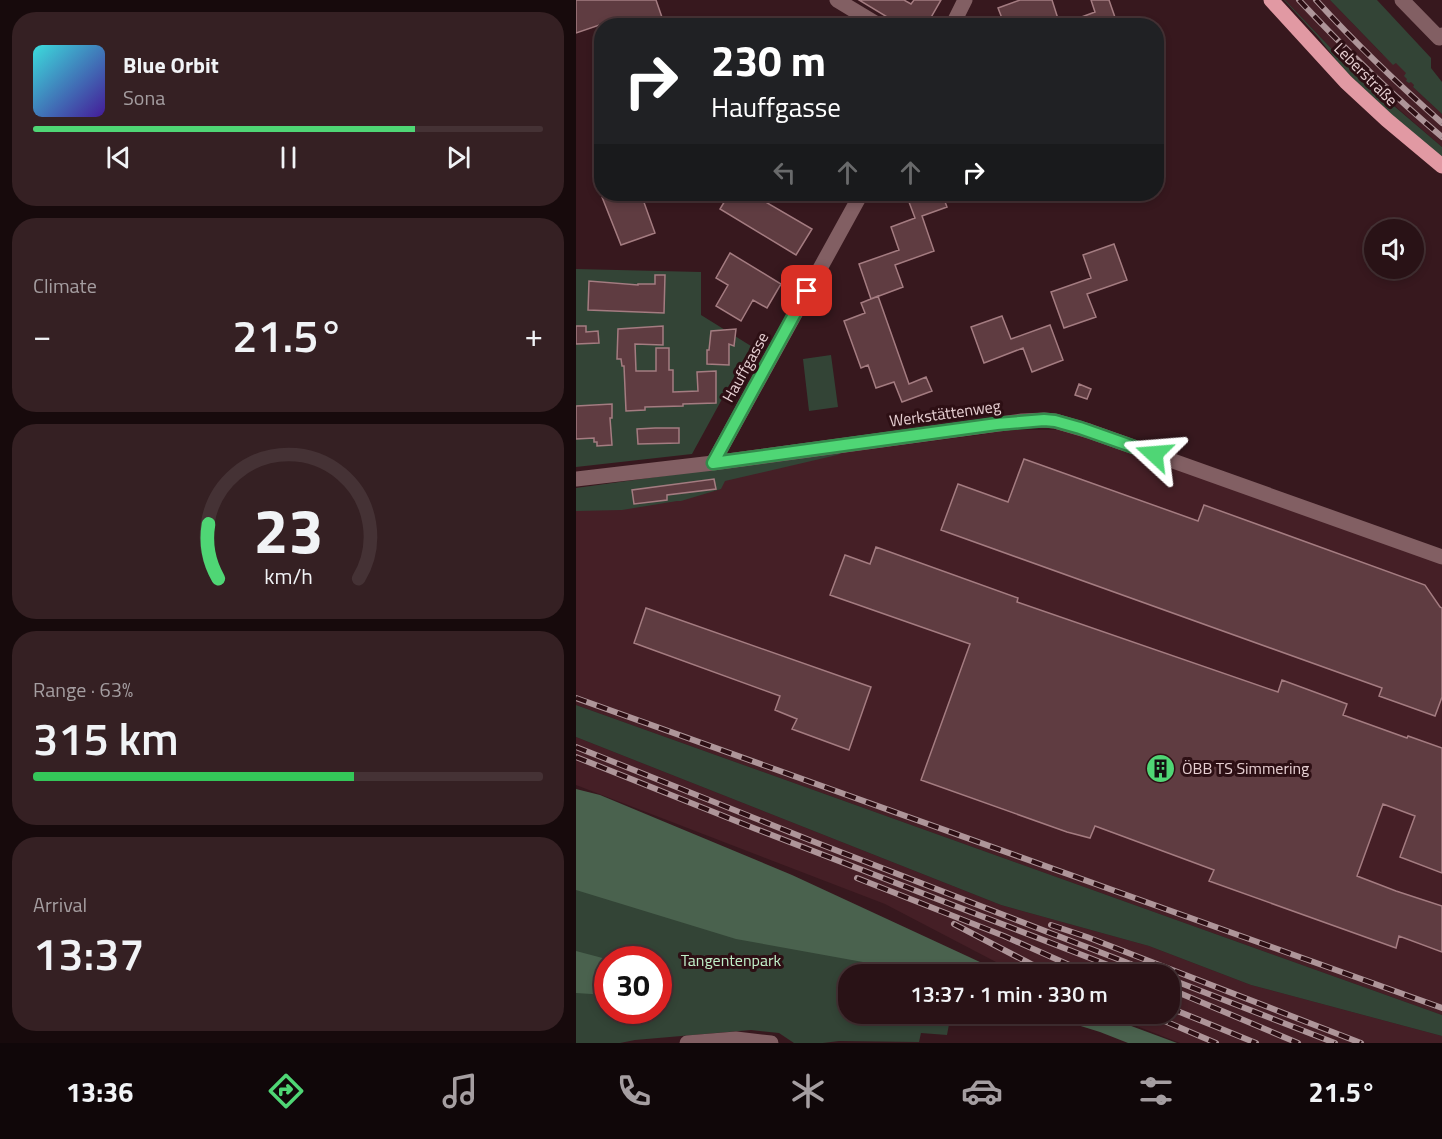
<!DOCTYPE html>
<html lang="en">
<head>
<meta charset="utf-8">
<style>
  body { margin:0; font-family:"Titillium Web",sans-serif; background:#352023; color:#f1f3f6; height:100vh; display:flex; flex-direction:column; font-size:22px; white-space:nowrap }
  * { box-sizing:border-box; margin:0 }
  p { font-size:20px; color:#a59ea1 }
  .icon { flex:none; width:33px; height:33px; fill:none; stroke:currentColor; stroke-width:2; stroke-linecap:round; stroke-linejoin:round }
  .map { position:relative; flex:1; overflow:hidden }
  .side { display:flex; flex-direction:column; gap:12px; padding:12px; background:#170a0c; width:576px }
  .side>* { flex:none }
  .hud { position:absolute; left:18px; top:18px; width:570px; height:183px; border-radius:24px; box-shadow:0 3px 9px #0003,0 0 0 2px #453235; background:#202124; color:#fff; overflow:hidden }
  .buttons { position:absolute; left:788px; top:219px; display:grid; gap:12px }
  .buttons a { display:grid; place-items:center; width:60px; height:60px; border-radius:50%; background:#291216; box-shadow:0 3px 9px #0003,0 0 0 2px #453235; font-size:30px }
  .speed { position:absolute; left:18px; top:946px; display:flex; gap:12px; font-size:30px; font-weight:700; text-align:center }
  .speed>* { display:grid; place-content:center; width:78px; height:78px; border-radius:50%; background:#291216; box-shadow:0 3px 9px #0003,0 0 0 2px #453235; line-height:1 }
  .speed .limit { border:9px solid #d22; background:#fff; color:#111 }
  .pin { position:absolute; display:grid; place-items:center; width:51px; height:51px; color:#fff; margin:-26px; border-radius:12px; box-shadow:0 3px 9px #0006 }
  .me { position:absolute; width:66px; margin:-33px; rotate:289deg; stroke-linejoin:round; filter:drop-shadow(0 0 4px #0008) }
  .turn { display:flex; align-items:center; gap:21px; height:126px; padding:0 18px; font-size:27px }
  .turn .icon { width:78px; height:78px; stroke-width:2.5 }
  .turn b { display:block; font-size:42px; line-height:51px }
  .lanes { display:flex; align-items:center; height:57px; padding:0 18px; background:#0003; justify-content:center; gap:30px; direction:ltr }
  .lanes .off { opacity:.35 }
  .big { font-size:45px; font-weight:600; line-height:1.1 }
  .side .card { flex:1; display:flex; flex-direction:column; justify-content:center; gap:9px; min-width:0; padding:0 21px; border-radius:24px; background:#352023 }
  .side .dial { align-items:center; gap:0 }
  .dial svg { height:156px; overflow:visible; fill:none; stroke:#453235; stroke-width:7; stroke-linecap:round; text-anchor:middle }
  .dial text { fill:#f1f3f6; stroke:none }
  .song { display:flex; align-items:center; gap:18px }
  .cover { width:72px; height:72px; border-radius:9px; background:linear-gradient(135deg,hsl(180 70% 55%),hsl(260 70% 35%)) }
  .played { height:6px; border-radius:3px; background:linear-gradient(90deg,#4fd675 75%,#453235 75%) }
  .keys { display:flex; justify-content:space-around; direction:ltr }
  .heat { display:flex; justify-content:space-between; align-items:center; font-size:33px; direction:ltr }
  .charge { height:9px; border-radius:4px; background:linear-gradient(90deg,#34c759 63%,#453235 0) }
  .trip { position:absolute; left:262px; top:964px; width:342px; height:60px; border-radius:24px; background:#291216; box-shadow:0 3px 9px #0003,0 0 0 2px #453235; font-weight:600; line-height:60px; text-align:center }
  .tabs { display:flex; height:96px; justify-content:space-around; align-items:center; background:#100709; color:#a59ea1 }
  .tabs .icon { width:42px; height:42px }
  .tabs .selected { color:#4fd675 }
  .tabs b { font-size:27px; color:#f1f3f6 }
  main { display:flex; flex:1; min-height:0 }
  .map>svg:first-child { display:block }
  .built { fill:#451f26 }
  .green { fill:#334436; fill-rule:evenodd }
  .forest { fill:#4a624e }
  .building { fill:#5f3c41; stroke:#a47c81; stroke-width:1.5 }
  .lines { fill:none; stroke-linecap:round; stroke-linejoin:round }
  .minor { stroke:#825f63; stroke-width:15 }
  .major { stroke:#e199a3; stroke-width:15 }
  .rail-casing { stroke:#ae9599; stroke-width:6 }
  .rail { stroke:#2d0f14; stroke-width:4; stroke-dasharray:11; stroke-linecap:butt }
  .route-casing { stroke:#338b4c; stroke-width:15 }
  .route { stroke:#4fd675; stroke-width:10 }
  .labels { text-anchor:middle; stroke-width:6; stroke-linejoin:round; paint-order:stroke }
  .street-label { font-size:16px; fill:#e6cfd2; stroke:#2d0f14 }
  .poi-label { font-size:16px; fill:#e6cfd2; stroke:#2d0f14; text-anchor:start }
  .park-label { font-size:16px; fill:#c1f0c9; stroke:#2d0f14 }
</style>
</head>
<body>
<main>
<section class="side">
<div class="card">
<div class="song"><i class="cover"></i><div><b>Blue Orbit</b><p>Sona</p></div></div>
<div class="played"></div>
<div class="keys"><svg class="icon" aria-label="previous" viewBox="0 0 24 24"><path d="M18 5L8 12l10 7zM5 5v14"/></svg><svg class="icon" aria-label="pause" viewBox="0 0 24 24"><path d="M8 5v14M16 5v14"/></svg><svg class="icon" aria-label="next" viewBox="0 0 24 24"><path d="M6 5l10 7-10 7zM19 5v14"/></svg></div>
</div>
<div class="card"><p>Climate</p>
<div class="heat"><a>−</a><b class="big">21.5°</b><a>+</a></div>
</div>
<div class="card dial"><svg viewBox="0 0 100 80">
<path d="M14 69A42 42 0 1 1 86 69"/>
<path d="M14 69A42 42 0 0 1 9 41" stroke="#4fd675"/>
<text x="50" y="56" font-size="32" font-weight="700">23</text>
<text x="50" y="72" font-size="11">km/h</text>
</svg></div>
<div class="card"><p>Range · 63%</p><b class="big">315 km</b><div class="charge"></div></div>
<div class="card"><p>Arrival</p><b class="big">13:37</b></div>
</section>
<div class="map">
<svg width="866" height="1043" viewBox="0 0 866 1043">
  <rect width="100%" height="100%" fill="#37181e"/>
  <path class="built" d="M709,0H754L806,54L820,62L831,73L838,85L837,87L866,114V147L819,106L816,107L771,65Z
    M432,430H494L866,562V1015L0,705V488L403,435Z
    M0,737L425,905L573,946L675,985L866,1036V1043H604L530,1014H594V975H445L309,904L0,785Z"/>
  <path class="green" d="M708,0H709L771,65L816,107L818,106L866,147V157L818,117L767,69L742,37Z
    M754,0H801L855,58V68L866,82V114L837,87L838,85L835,82L833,83L830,81L831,79L828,76L830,73L820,63L817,65Z
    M0,269L125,272V315L175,346L116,454L0,467Z
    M255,355L262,407L233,411L227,359Z
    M270,451L261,455L149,481L145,489L105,501H101L46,510L0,511V488Z
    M0,705L866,1015V1036L675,985L573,946L425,905L0,737Z
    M0,831L375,975H273V1014H375L371,1035L345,1033L343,1042L263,1041L247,1043H218L203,1033L175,1030L59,1040L44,1043H0ZM32,960H82V1011H32Z"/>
  <path class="forest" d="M0,789L24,795L216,875L432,975H339L309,966L160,939L0,890Z
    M0,951L34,960H32L31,995L0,993Z
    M466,1014H523L601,1043H552L524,1032Z"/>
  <path class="building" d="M0,0H80L89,26H50L47,17L0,33Z
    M283,0H328L335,4L338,0H365L350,26H326Z
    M444,0H476L484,25L519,12L515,0H533L542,26H429L422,8Z
    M36,194H65L79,233L45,245L26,197Z
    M153,194H176L236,229L220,255L144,209Z
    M330,194H366L371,207L346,216L358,251L319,265L327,287L295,299L283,264L323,250L315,227L339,218Z
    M538,244L551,280L511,294L520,317L488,328L475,292L515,278L507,255Z
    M154,253L205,284L191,308L177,300L165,321L140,306L152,285L140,278Z
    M79,275H89L88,313L12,310L13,281L62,285V284H79Z
    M302,296L333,384L350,377L356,391L326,402L318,382L300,388L292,365L285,368L268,321L289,313L285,303Z
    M426,316L435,339L474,325L487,360L456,372L447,348L408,363L395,327Z
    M0,326H10V332L22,331L23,343L0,344Z
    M87,326V345L59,344L60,371H80V348H93V370H97V392L122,391L121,372L140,371V403L107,404V406L69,407V410L50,411L48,366H46L45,359H41L42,329Z
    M160,329L158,346L153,344V365L131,364V350H133L135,331Z
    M503,384L515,389L511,399L499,395Z
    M36,404V418H34L36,445L21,446V442H18V438L0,439V406Z
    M79,428H103V443L62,444L61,429Z
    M448,459L622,521L628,505L849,585L864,607L866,608V697L859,716L803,696L806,688L365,530L382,484L432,502Z
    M138,479L140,489L91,495V500L58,504L56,490Z
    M300,547L442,598L441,602L702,692L706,680L771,704L767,715L831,738L832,736L866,748V873L824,857L839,816L807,804L781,876L820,891L866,906V952L823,936L820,948L633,881L638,870L519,826L514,838L491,832L345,780L394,644L254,595L269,555L294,564Z
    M70,608L295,687L273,750L216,729L221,719L199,710L204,696L58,643Z"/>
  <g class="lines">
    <path class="minor" d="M261,0L304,26
      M826,0L863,38L866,35
      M376,26L389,0
      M137,463L285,194
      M0,479L137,463L446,421L468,420L479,421L513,431L866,557
      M111,1043L160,1039L195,1043"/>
    <path class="major" d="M695,0L770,82L811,120L866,166"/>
    <defs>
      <path id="rail" d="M723,0C768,48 815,94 866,137
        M740,0C780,44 822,84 866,123
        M0,698L866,1008
        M0,747L236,841L583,975
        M0,757L180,829L558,975
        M281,878L428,936L516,975
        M378,924L455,964L480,975
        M475,925L511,937L785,1043
        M594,979L759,1043
        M594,989L722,1043
        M594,1008L680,1043
        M572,1014L640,1043"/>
    </defs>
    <use href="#rail" class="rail-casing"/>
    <use href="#rail" class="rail"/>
  </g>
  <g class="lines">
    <defs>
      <path id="route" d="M231,291L137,463L421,424L468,420L479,421L504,428L578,454"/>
    </defs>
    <use href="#route" class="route-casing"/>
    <use href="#route" class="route"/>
  </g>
  <defs>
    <symbol id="building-disc" viewBox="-11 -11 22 22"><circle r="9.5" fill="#4fd675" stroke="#2d0f14"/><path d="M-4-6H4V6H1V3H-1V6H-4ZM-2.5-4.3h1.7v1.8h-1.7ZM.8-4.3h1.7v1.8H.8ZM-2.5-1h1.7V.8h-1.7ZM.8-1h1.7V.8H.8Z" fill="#111"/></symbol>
  </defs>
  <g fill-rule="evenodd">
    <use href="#building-disc" x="568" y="752" width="33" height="33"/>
  </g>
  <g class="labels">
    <g class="street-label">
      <text transform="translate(790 74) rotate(45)" y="6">Leberstraße</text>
      <text transform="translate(169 367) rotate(-61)" y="6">Hauffgasse</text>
      <text transform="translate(369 413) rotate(-8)" y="6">Werkstättenweg</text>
    </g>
    <g class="poi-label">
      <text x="606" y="774">ÖBB TS Simmering</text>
    </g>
    <g class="park-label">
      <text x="155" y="966">Tangentenpark</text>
    </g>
  </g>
</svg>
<div class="buttons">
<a><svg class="icon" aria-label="sound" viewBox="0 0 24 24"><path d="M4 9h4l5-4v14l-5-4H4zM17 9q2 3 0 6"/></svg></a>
</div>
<div class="speed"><div class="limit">30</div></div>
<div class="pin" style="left:231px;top:291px;background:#d93025"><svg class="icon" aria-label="arrive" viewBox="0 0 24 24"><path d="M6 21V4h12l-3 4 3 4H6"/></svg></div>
<svg class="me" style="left:578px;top:454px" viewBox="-20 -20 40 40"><path d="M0-17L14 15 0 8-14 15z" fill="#4fd675" stroke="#fff" stroke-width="4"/></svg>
<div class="trip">13:37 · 1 min · 330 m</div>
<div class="hud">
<div class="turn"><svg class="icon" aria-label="right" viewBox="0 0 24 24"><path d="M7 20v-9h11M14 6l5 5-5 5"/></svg><div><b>230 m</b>Hauffgasse</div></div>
<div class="lanes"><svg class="icon off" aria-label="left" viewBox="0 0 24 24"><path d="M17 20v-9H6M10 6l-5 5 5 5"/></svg><svg class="icon off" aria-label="ahead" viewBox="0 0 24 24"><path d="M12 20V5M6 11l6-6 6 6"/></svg><svg class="icon off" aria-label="ahead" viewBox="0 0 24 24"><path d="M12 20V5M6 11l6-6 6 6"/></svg><svg class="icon" aria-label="right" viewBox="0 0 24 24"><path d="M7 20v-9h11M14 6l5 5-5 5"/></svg></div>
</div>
</div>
</main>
<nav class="tabs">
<b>13:36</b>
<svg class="icon selected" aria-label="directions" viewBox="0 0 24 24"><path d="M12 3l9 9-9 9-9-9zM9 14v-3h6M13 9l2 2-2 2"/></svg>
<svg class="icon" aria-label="music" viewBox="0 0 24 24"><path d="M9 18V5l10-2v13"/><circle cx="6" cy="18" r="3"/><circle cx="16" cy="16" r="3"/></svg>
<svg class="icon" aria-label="phone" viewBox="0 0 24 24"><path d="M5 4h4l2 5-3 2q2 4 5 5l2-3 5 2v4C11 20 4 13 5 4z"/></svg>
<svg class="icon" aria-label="climate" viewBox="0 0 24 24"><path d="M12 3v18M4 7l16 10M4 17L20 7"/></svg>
<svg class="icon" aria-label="car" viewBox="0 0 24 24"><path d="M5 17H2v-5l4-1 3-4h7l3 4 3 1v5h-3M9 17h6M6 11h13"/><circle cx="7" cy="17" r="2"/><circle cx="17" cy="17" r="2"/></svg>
<svg class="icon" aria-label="filters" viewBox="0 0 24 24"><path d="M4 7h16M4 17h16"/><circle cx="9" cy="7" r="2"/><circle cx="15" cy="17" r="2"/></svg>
<b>21.5°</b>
</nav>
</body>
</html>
